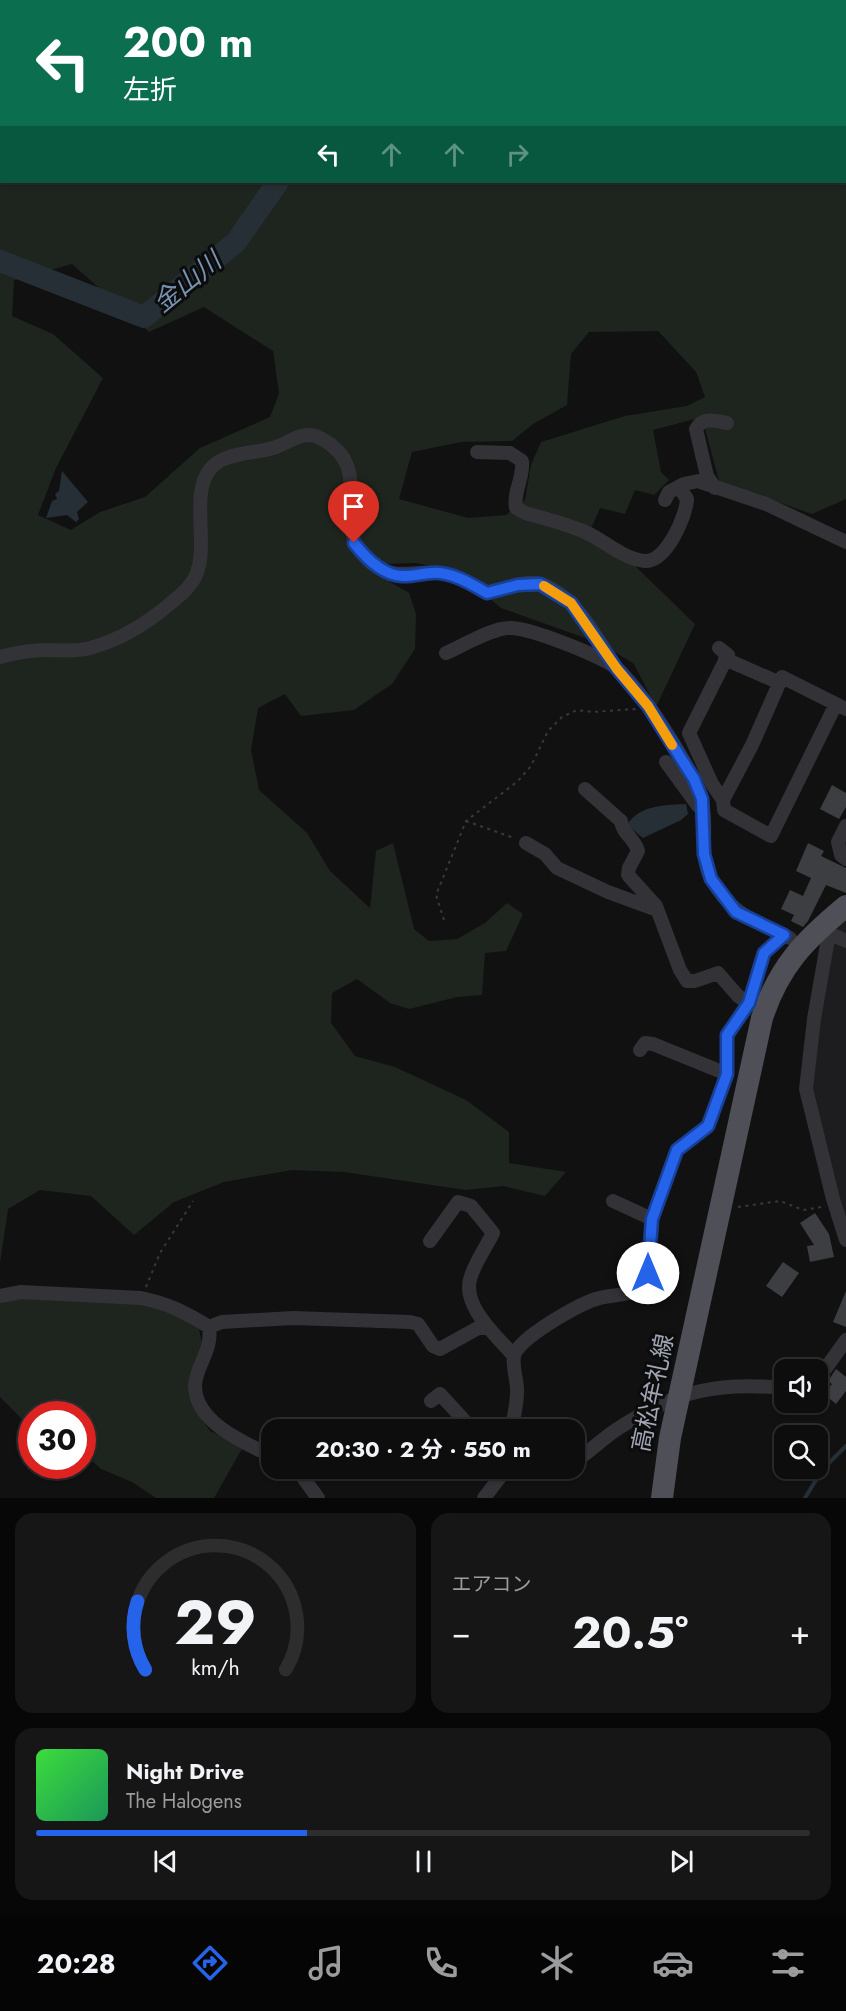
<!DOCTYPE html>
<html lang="ja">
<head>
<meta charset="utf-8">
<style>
  body { margin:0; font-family:Jost,"Noto Sans JP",sans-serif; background:#161617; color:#f1f3f6; height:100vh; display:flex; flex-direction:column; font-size:22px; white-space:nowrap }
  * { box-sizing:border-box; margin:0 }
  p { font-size:20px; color:#9a9c9e }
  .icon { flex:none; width:33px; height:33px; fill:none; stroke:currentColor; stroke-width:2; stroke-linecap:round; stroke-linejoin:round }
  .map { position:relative; height:1498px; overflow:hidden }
  .panel { display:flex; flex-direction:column; gap:15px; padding:15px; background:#070708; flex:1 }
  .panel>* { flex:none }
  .top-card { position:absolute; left:0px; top:0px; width:846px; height:183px; box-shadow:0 2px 4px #0004,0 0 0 2px #2d2d2e; background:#0b6e4f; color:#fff; overflow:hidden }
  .tools { position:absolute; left:774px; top:1359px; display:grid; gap:12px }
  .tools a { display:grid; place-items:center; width:54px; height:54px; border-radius:12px; background:#0d0d0e; box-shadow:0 2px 4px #0004,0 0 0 2px #2d2d2e; font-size:30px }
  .speed { position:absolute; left:18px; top:1401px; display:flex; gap:12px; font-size:30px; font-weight:700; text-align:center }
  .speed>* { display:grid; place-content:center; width:78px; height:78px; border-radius:50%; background:#0d0d0e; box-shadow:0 2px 4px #0004,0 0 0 2px #2d2d2e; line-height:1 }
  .speed .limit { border:9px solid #d22; background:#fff; color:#111 }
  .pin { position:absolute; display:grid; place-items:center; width:51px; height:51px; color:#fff; margin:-62px -26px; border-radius:50% 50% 50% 0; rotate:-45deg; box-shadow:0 0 6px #0007 }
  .pin .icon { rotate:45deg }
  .me { position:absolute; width:66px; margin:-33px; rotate:0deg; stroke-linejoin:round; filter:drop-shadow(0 0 4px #0008) }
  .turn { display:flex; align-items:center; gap:21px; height:126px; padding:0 24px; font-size:27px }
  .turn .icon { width:78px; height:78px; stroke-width:2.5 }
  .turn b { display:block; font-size:42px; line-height:51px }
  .lanes { display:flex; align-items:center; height:57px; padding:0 24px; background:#0003; justify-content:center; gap:30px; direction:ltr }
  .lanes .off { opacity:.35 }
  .big { font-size:45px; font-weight:700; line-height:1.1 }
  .panel .card { flex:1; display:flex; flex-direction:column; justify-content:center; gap:9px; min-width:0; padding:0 21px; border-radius:18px; background:#161617 }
  .panel .dial { align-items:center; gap:0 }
  .dial svg { height:156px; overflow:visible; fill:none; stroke:#2d2d2e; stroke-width:7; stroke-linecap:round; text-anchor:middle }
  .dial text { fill:#f1f3f6; stroke:none }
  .song { display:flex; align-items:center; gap:18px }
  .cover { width:72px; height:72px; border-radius:9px; background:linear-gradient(135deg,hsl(120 70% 55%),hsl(150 70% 35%)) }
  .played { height:6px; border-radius:3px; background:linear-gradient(90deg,#2563eb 35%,#2d2d2e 35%) }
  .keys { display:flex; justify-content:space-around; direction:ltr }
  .heat { display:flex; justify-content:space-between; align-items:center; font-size:33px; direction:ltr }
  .panel .tiles { flex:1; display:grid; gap:15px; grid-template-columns:1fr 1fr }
  .card:last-child { grid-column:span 2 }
  .trip { position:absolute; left:261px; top:1419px; width:324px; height:60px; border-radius:18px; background:#0d0d0e; box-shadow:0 2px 4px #0004,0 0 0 2px #2d2d2e; font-weight:700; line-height:60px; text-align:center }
  .tabs { display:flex; height:96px; justify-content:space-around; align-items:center; background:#050506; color:#9a9c9e }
  .tabs .icon { width:42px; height:42px }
  .tabs .selected { color:#2563eb }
  .tabs b { font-size:27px; color:#f1f3f6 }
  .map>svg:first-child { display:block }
  .built { fill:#1d1d1f }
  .green { fill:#1d251e; fill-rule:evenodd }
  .water { fill:#272f36 }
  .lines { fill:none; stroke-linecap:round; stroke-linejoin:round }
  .stream { stroke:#272f36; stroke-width:4 }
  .river { stroke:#272f36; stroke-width:22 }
  .building { fill:#3d3e42 }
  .path { stroke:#38393e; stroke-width:2; stroke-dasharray:3 4.5; stroke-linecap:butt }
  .street { stroke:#323237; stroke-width:14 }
  .primary { stroke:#4e4f57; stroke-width:22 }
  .route-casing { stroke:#184099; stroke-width:15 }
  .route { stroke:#2563eb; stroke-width:10 }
  .slow { stroke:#f59e0b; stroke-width:10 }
  .labels { text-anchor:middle; stroke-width:6; stroke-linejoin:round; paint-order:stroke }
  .street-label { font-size:24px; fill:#a1a6b4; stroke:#0c0c0d }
  .water-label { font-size:26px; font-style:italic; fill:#7793b1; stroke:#0c0c0d }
</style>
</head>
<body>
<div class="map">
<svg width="846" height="1498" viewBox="0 0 846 1498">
  <rect width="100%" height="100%" fill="#111112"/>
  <path class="built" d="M846,912V1236L806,1089L829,933Z"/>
  <path class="green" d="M0,0H846V499L812,514L719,481L702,417L653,430L661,472L669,480L654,495L635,490L625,514L600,508L588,536L633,564L695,624L656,707L634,664L602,644L501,608L455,570L415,563L385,564V579L409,593L416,614L415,649L392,684L354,710L301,716L285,694L258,708L251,750L259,790L307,833L330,871L370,908L376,851L393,843L414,929L429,941L457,939L485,923L507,903L523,914L506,951L485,953L482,995L457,997L409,1009L390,1003L357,979L332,993L331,1023L355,1056L395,1067L466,1100L509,1132V1163L566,1172L545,1196L503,1186L466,1190L344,1172L292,1170L224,1182L174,1202L134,1235L91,1196L40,1190L8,1209L0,1264ZM2,2H844V182H2ZM72,264L149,332L204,307L273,351L279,393L270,417L200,448L145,497L100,512L71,530L38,515L56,468L103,378L53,334L12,316L14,280ZM658,331L696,372L705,397L687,406L625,416L541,442L531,465L525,500L506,515L468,518L399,499L412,452L461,442L512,441L533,424L567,405L571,354L589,332Z
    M25,1297L138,1303L177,1312L199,1329L203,1349L196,1411L210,1431L243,1447L214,1498H156L132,1482L101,1469L83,1453L82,1414H32L31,1424L24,1421L0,1397V1303Z"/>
  <path class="water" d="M62,471L88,502L77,512L79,519L76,522L67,515L46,518L52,501L57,499L55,494L59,491Z
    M686,804L688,814L681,820L643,838L627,825C639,805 665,805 686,804Z"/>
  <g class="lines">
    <path class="stream" d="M805,1498L822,1470L846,1446"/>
    <path class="river" d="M400,2L401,0
      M0,261L144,317L236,242L278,182"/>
  </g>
  <path class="building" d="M832,785L846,793V807L839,819L820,809Z
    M808,843L824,851L821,856L846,868V893L826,885L808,921L803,927L791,921L794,915L781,909L790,890L803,896L811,878L796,871Z
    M815,1213L829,1234L834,1257L810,1262L807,1246L814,1245L800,1223Z
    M783,1262L799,1273L782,1297L766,1286Z
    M846,1291V1327L833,1322Z
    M836,1369L846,1377V1391L836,1404L824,1394L832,1384L828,1381Z"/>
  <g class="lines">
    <path class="path" d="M466,821L514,838
      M444,920L436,895L466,821L518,781L531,766L548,731L562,717L577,710L593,712L636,709
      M738,1207L780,1201L803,1210L822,1207
      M146,1287L160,1253L193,1201"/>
    <path class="street" d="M477,452L510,453L522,461C524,478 513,491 516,508L525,513C546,519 567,524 587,533C605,541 625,560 645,561C666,562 686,517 687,499L679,487
      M715,488L707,476L696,429C703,416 715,421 727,423
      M665,500L669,492L684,484L698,481L766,504L846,542
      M719,648L728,655L689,733L712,784L723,800
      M446,653C462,646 492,628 509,628C529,627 604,657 619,670C645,696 688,761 700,796C710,822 697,855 712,880C731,915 758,922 790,938
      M0,657C15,653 29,650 45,650C59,650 75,652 90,648C120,640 149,622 172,602C181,595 192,585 196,575C211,541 184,481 220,461C236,452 257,453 273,448C289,443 303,429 320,438C378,468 329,519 365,557C391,585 412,569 441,573C458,576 472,584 487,593C503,590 524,579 541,584C577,596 598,640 617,669
      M725,659L780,683
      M836,704L771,836L724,810L723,800L752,745L782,677L846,709
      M666,762L698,806
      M585,789L621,821C622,833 635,839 638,851L629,868L628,875L656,906L680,970L687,981H695L718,973L738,996L749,1003
      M846,826L838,842L841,855L846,859
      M526,843L545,854L557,868L608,892L657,910
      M825,924L829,933L814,1019L806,1089L833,1199L846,1240
      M829,933L846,941
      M640,1050L645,1043L653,1044L727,1074
      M613,1201L652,1219
      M430,1241L458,1202L471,1206L493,1233C486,1247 476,1261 471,1276C460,1305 497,1336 514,1356
      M0,1296L21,1292L141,1298C167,1303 187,1313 209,1327C213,1351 195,1367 195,1386C195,1422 244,1443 272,1456
      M209,1327L222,1322L293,1318L410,1322L418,1324L433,1346L440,1349L478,1328H489
      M818,1379L846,1340
      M431,1401L440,1394L473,1430
      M512,1430C513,1418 517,1405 517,1393C518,1382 512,1368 514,1356C518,1338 578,1305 596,1299C614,1293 633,1298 646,1282L652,1219L677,1150L708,1126L727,1074V1035L749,1003L764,953L784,935
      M574,1462C591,1451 605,1436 622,1426C678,1390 719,1382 784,1388
      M296,1468L318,1498
      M525,1468L546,1473L560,1468
      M484,1498L507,1468"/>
    <path class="primary" d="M662,1498L670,1438L762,1018C779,966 805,940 846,906"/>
  </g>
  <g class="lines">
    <defs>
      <path id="route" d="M354,543C365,557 382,575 402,576C415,577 427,571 440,573C457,575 471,584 487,593L518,585L540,584L571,603L617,669L648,706L694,779L702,799L704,854L711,879L736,912L784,935L764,953L749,1003L727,1035V1074L708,1126L677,1150L652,1219L648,1273"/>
    </defs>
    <use href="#route" class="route-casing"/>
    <use href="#route" class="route"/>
    <path class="slow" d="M544,586L571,603L617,669L648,706L672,745"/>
  </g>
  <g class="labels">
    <g class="street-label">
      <text transform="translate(653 1393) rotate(-78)" y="8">高松牟礼線</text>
    </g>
    <g class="water-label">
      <text transform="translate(187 282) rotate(-39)" y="9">金山川</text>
    </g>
  </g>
</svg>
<div class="tools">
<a><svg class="icon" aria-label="sound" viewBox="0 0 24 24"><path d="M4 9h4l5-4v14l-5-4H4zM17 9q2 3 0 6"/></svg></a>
<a><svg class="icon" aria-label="search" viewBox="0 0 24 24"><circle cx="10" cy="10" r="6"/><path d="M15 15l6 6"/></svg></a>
</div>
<div class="speed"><div class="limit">30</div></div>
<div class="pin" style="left:354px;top:543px;background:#d93025"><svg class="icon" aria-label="arrive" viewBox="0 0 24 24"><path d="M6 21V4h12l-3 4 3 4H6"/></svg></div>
<svg class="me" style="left:648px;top:1273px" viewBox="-20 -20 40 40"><circle r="19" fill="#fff"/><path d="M0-13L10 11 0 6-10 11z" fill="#2563eb"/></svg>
<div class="trip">20:30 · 2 分 · 550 m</div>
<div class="top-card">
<div class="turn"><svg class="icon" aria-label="left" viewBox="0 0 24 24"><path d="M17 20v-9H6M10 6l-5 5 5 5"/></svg><div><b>200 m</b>左折</div></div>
<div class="lanes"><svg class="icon" aria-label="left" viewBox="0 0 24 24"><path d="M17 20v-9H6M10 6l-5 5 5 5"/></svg><svg class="icon off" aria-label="ahead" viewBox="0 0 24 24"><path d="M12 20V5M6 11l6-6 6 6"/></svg><svg class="icon off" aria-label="ahead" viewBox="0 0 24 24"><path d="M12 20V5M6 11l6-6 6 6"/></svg><svg class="icon off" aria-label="right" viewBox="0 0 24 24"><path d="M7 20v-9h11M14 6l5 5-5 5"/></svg></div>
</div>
</div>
<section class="panel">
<div class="tiles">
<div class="card dial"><svg viewBox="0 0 100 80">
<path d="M14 69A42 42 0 1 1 86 69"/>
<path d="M14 69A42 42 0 0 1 10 34" stroke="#2563eb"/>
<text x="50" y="56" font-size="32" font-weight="700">29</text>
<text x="50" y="72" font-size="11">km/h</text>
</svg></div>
<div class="card"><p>エアコン</p>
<div class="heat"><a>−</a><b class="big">20.5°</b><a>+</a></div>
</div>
<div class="card">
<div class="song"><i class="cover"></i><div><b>Night Drive</b><p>The Halogens</p></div></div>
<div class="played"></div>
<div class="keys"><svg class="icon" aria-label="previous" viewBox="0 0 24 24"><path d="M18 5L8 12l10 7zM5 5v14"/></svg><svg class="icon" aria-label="pause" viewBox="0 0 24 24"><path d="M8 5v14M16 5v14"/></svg><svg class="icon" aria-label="next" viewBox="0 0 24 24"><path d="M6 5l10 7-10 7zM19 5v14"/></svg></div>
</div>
</div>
</section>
<nav class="tabs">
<b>20:28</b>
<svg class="icon selected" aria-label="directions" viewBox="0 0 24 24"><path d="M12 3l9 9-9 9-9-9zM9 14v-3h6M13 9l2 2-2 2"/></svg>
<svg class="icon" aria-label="music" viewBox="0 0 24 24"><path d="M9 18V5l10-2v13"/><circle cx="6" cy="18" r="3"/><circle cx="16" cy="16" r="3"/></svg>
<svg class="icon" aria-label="phone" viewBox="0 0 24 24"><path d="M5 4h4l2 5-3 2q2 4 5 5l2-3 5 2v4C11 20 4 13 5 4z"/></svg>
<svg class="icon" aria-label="climate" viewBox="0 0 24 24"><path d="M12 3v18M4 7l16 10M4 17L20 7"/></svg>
<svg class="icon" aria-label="car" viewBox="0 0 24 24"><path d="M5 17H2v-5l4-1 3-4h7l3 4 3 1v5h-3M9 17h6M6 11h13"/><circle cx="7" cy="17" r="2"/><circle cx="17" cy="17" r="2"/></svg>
<svg class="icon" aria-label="filters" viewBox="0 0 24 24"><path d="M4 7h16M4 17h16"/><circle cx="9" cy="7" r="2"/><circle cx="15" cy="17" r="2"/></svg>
</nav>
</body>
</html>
